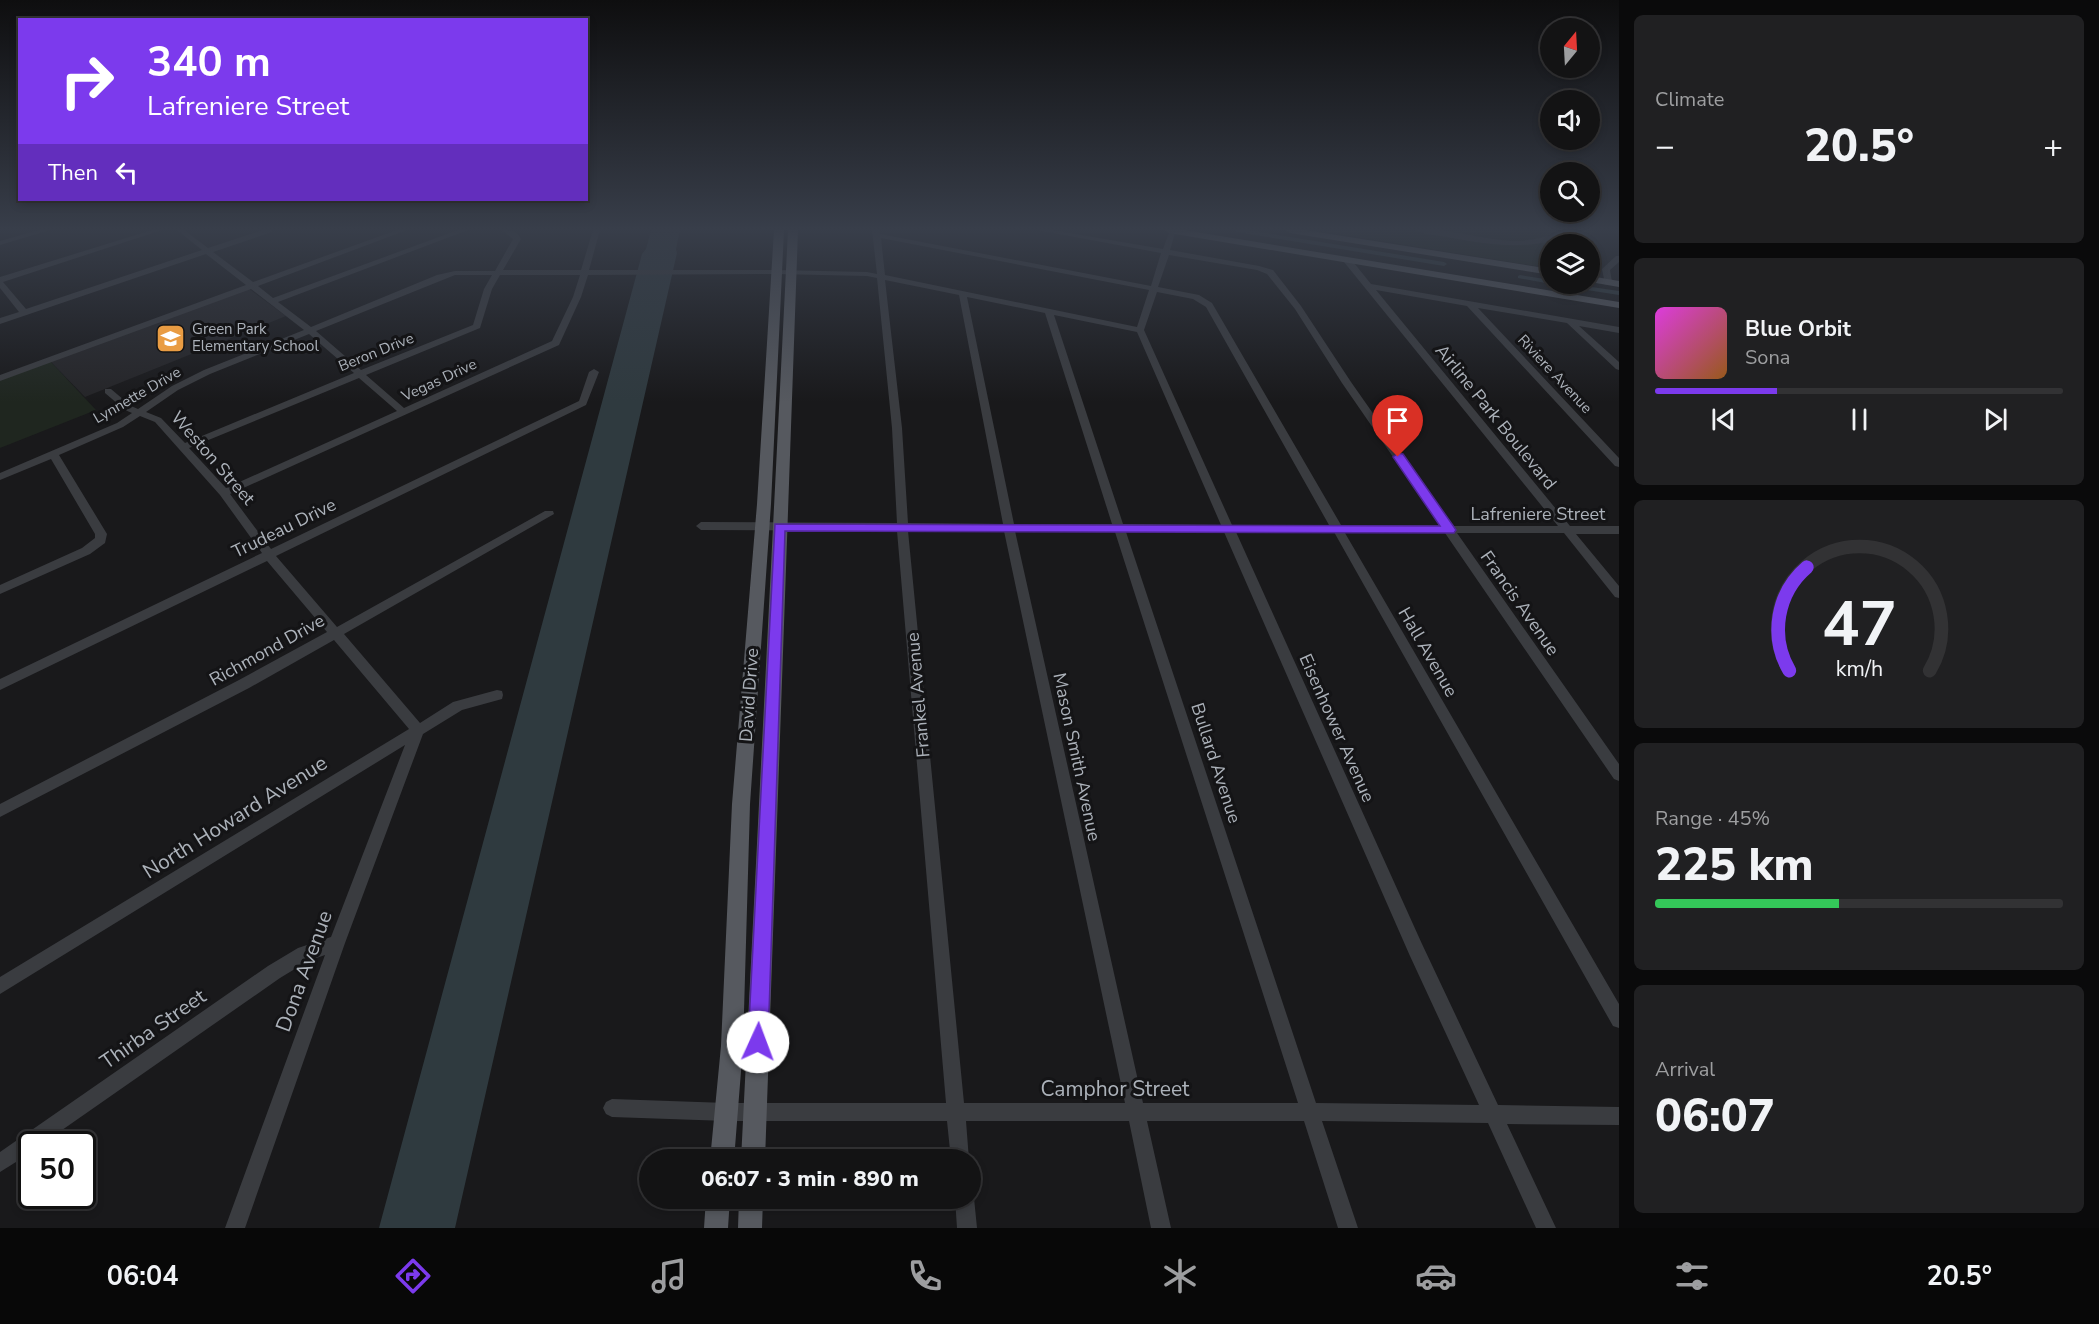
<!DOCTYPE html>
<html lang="en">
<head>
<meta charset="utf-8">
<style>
  body { margin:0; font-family:"Nunito Sans",sans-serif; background:#202022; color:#f1f3f6; height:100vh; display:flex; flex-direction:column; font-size:22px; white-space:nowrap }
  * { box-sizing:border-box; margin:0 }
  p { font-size:20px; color:#9d9ea0 }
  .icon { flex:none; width:33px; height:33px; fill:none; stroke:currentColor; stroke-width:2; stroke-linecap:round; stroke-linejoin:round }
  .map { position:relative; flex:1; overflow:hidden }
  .details { display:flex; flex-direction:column; gap:15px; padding:15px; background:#0a0a0b; width:480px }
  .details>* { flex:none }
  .guide { position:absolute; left:18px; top:18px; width:570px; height:183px; border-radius:0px; box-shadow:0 3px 9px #0003,0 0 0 2px #323234; background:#7c3aed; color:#fff; overflow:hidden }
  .needle { width:39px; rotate:18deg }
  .tools { position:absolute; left:1540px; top:18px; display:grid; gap:12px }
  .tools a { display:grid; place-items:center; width:60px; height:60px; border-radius:50%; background:#131314; box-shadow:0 3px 9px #0003,0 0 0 2px #323234; font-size:30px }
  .speed { position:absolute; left:18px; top:1131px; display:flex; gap:12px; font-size:30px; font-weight:700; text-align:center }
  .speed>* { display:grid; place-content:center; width:78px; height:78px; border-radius:50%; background:#131314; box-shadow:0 3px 9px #0003,0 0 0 2px #323234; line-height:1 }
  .speed .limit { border:3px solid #111; border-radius:9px; background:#fff; color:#111 }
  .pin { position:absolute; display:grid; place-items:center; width:51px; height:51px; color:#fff; margin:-62px -26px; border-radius:50% 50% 50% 0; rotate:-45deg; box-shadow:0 0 6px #0007 }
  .pin .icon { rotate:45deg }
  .me { position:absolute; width:66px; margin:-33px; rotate:2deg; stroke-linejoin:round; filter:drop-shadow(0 0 4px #0008) }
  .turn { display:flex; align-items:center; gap:21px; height:126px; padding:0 30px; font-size:27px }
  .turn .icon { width:78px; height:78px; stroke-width:2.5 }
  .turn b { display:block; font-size:42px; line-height:51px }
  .then { display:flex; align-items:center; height:57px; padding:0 30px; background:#0003; gap:12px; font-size:22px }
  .big { font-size:45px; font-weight:800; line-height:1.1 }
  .details .card { flex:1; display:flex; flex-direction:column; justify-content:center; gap:9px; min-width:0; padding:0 21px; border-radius:9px; background:#202022 }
  .details .dial { align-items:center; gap:0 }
  .dial svg { height:156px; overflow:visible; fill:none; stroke:#323234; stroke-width:7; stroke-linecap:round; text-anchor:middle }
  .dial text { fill:#f1f3f6; stroke:none }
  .song { display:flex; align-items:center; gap:18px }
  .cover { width:72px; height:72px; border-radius:9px; background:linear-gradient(135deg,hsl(300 70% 55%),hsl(30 70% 35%)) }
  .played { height:6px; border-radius:3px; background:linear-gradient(90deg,#7c3aed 30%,#323234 30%) }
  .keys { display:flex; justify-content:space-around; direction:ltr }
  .heat { display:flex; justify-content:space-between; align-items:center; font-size:33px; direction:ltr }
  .charge { height:9px; border-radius:4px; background:linear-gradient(90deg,#34c759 45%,#323234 0) }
  .trip { position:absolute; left:639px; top:1149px; width:342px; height:60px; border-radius:30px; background:#131314; box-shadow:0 3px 9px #0003,0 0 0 2px #323234; font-weight:800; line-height:60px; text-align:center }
  .menu { display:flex; height:96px; justify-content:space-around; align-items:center; background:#080808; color:#9d9ea0 }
  .menu .icon { width:42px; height:42px }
  .menu .selected { color:#7c3aed }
  .menu b { font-size:27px; color:#f1f3f6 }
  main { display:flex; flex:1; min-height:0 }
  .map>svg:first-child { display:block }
  .built { fill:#252528 }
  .green { fill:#1f261f }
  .water { fill:#2f3a3f }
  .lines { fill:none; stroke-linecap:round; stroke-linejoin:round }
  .canal { fill:#2f3a3f; fill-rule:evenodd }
  .minor { fill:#3a3c40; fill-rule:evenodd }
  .major { fill:#56595f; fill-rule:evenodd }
  .route { fill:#7c3aed; stroke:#51269a; stroke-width:1.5 }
  .labels { text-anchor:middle; stroke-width:6; stroke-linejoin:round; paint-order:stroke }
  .far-poi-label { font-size:15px; fill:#acb2ba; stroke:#141416; text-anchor:start }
  .far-street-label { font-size:15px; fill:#acb2ba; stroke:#141416 }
  .street-label { font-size:18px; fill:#acb2ba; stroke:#141416 }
  .near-street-label { font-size:21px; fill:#acb2ba; stroke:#141416 }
</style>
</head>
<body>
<main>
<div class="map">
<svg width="1619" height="1228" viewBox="0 0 1619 1228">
  <rect width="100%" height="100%" fill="#19191b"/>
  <path class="built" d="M248,288L286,316L85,397L49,360Z"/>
  <path class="green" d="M1313,230H1598L1573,244H1551V257L1536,266Z
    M49,360L96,410L0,448V379Z"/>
  <path class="water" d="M651,230H680L676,249L677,253L455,1228H379L642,254L646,249Z"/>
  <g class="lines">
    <path class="canal" d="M1234,230H1247L1444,262L1447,264L1444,266L1237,232Z
      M1520,275L1551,280V284H1553H1551L1518,278V276Z
      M1557,284H1571L1619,291V295L1561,286Z"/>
    <path class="minor" d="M39,230H50L0,245V241Z
      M152,230H162L3,282L26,309L202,250L177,230H184L208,248L263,230H272V232L213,252L253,282L397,230H407L258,286L273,298L458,230H468L278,302L311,327L437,275L455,271H495L513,239L502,230C510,230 517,231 521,239L503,270H581L593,230H600L589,270H777L867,272L877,274L872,230H879L880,234L1151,286L1161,253L1037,230H1052L1163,249L1170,230H1176L1170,250L1259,266L1273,270L1301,306L1351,382L1452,526H1558L1344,262V258H1350L1371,284L1619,327V333L1579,326L1619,362V370L1616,369L1567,323L1478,308L1619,458V467L1615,466L1467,306L1376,290L1570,526H1619V534H1576L1619,586V598L1615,597L1564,533H1457L1619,764V781L1614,779L1445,533H1345L1619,1004V1028L1613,1026L1334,532H1236L1422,944L1498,1105L1619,1107V1125L1507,1124L1556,1228H1536L1488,1123L1322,1121L1358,1228H1338L1304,1121H1147L1171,1228H1151L1129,1121H966L969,1160H951L947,1121H727L612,1117L606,1114L603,1108L606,1102L612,1099L727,1103H946L897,531L701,530L696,526L701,522L897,523L892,428L877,278L867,276L777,274L588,275L581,297L559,345L230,494L271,549L579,401L589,372L594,369L599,372L586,405L276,556L337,627L545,511H553L554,514L344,634L420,723L453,702L497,690L502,691L503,695L502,699L462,710L423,734L345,943L245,1228H225L325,955L308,961L280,978L42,1144H32V1152L0,1172V1152L268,966L298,948L331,937L405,745L0,994V977L409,729L334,640L249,688L0,817V804L239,680L327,632L267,561L0,690V679L262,553L220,495L179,449L155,422L140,416L123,427L59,455L107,534L105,543L90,554L0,594V585L82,548L95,538V534L51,459L0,480V473L117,423L132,413L125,410L105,393V389H111L131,406L138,409L172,386L204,370L304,330L251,289L0,381V375L246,285L206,254L0,324V318L19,312L0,288V277ZM881,238L1149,290L1137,327L885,275ZM1169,255L1257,270L1267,274L1295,309L1342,383L1440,525H1341L1212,303L1199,295L1158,287ZM455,275H492L484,289L473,325L361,370L316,331ZM500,275H580L573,297L552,341L404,408L366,375L480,328L492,289ZM885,280L959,295L1003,524L908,523L902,428ZM1157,292L1193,299L1206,307L1329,525H1232L1144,330ZM967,297L1045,313L1112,524H1014ZM1054,315L1137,332L1221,525L1123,524ZM309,334L354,373L185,443L161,418L146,412L178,390L210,374ZM359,378L397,411L226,488L189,448ZM908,531H1004L1125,1103H964ZM1015,531L1115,532L1298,1103H1143ZM1126,532H1224L1410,956L1479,1105L1316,1103Z
      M1415,230C1448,227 1481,240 1514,241C1526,241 1540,239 1551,235C1560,232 1565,229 1574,230C1541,254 1484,244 1447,237C1437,235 1424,235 1415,230Z
      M1616,256H1619V262L1610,270L1612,282L1605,284L1602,269Z
      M970,1191L974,1198L977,1228H957L955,1198H970Z"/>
    <path class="major" d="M774,230H784L771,504L750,804L743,1046L734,1160H710L721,1046L732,804L757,504Z
      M788,230H798L765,1160H741Z
      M1164,230H1184L1619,302V308L1169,233Z
      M1286,230H1305L1551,269V275L1290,233Z
      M1590,276L1619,281V287L1590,282Z
      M706,1198H730L728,1228H704Z
      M739,1198H763L762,1228H738Z"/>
  </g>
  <linearGradient id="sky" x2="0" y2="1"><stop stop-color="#0e0e0f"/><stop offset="0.57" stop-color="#383e4a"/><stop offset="1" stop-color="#383e4a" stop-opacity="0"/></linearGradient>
  <rect width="1619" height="402" fill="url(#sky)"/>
  <path class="route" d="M1398,453L1403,454L1454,527L1456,530L1454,533L785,531L768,1042L765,1049L758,1052L751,1049L748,1042L775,524L1440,526L1393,457Z"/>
  <defs>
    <symbol id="school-square" viewBox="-11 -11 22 22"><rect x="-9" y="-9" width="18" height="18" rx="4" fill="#e99c43" stroke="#141416"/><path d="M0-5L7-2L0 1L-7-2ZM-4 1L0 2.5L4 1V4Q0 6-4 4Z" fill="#fff"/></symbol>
  </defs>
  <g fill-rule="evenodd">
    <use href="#school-square" x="154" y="322" width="33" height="33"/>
  </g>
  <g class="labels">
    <g class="far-poi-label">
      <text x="192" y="334">Green Park<tspan x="192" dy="17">Elementary School</tspan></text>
    </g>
    <g class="far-street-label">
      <text transform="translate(376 352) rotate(-22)" y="5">Beron Drive</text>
      <text transform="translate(1555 374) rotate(47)" y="5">Riviere Avenue</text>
      <text transform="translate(439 380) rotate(-25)" y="5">Vegas Drive</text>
      <text transform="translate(137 395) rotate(-30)" y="5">Lynnette Drive</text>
    </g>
    <g class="street-label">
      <text transform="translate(1496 417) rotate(51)" y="6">Airline Park Boulevard</text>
      <text transform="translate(213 458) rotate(49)" y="6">Weston Street</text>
      <text x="1538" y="520">Lafreniere Street</text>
      <text transform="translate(284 528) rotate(-26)" y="6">Trudeau Drive</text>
      <text transform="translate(1520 603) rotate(55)" y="6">Francis Avenue</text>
      <text transform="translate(267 650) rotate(-29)" y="6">Richmond Drive</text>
      <text transform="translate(1428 652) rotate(60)" y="6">Hall Avenue</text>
      <text transform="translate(749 695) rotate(-86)" y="6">David Drive</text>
      <text transform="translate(918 695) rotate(-95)" y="6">Frankel Avenue</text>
      <text transform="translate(1337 728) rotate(66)" y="6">Eisenhower Avenue</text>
      <text transform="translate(1077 757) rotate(78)" y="6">Mason Smith Avenue</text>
      <text transform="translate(1216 763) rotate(72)" y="6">Bullard Avenue</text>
    </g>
    <g class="near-street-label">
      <text transform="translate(235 817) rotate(-32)" y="7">North Howard Avenue</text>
      <text transform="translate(304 971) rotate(-70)" y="7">Dona Avenue</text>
      <text transform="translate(153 1029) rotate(-35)" y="7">Thirba Street</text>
      <text x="1115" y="1096">Camphor Street</text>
    </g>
  </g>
</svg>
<div class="tools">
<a><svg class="needle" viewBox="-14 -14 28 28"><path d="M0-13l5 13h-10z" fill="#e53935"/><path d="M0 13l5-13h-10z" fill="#9d9ea0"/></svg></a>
<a><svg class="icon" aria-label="sound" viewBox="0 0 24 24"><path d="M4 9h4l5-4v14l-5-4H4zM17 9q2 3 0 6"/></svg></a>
<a><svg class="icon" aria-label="search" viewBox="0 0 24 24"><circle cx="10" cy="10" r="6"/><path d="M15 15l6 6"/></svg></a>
<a><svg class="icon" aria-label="layers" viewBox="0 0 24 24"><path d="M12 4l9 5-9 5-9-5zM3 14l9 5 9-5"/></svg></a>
</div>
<div class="speed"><div class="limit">50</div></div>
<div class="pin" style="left:1398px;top:457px;background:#d93025"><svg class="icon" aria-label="arrive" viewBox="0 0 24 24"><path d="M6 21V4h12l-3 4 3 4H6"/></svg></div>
<svg class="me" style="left:758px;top:1042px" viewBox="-20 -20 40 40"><circle r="19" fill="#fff"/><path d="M0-13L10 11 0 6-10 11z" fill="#7c3aed"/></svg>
<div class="trip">06:07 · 3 min · 890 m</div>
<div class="guide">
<div class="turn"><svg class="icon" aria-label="right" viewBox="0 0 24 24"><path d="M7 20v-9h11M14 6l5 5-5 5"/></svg><div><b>340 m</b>Lafreniere Street</div></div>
<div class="then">Then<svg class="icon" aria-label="left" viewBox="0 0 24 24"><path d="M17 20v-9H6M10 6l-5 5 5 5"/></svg></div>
</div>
</div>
<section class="details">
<div class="card"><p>Climate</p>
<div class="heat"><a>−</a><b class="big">20.5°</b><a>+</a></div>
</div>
<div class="card">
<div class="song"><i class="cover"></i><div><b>Blue Orbit</b><p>Sona</p></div></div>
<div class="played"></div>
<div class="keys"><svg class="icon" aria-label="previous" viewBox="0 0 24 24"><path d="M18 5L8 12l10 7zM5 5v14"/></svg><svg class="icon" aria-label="pause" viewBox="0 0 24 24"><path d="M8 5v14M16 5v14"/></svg><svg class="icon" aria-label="next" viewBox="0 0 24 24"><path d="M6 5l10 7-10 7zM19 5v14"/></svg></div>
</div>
<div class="card dial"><svg viewBox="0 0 100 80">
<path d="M14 69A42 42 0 1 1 86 69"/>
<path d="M14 69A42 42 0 0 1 23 16" stroke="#7c3aed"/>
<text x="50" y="56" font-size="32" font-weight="700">47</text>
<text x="50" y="72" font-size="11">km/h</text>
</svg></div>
<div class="card"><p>Range · 45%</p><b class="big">225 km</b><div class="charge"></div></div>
<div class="card"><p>Arrival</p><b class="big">06:07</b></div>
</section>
</main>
<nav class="menu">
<b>06:04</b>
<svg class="icon selected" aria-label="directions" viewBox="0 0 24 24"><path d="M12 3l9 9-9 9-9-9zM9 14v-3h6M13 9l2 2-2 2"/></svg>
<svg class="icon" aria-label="music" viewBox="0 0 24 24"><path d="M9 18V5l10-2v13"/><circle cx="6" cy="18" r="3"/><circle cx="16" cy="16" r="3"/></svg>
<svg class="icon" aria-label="phone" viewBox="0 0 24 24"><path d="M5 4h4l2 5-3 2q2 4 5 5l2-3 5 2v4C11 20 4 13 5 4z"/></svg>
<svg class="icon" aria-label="climate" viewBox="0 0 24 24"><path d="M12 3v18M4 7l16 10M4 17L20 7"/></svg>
<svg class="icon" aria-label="car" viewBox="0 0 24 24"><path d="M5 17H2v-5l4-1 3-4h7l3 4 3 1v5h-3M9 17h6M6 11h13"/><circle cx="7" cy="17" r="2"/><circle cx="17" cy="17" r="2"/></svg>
<svg class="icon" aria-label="filters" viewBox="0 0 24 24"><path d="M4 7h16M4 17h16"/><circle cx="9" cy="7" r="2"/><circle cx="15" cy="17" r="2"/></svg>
<b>20.5°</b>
</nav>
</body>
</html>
